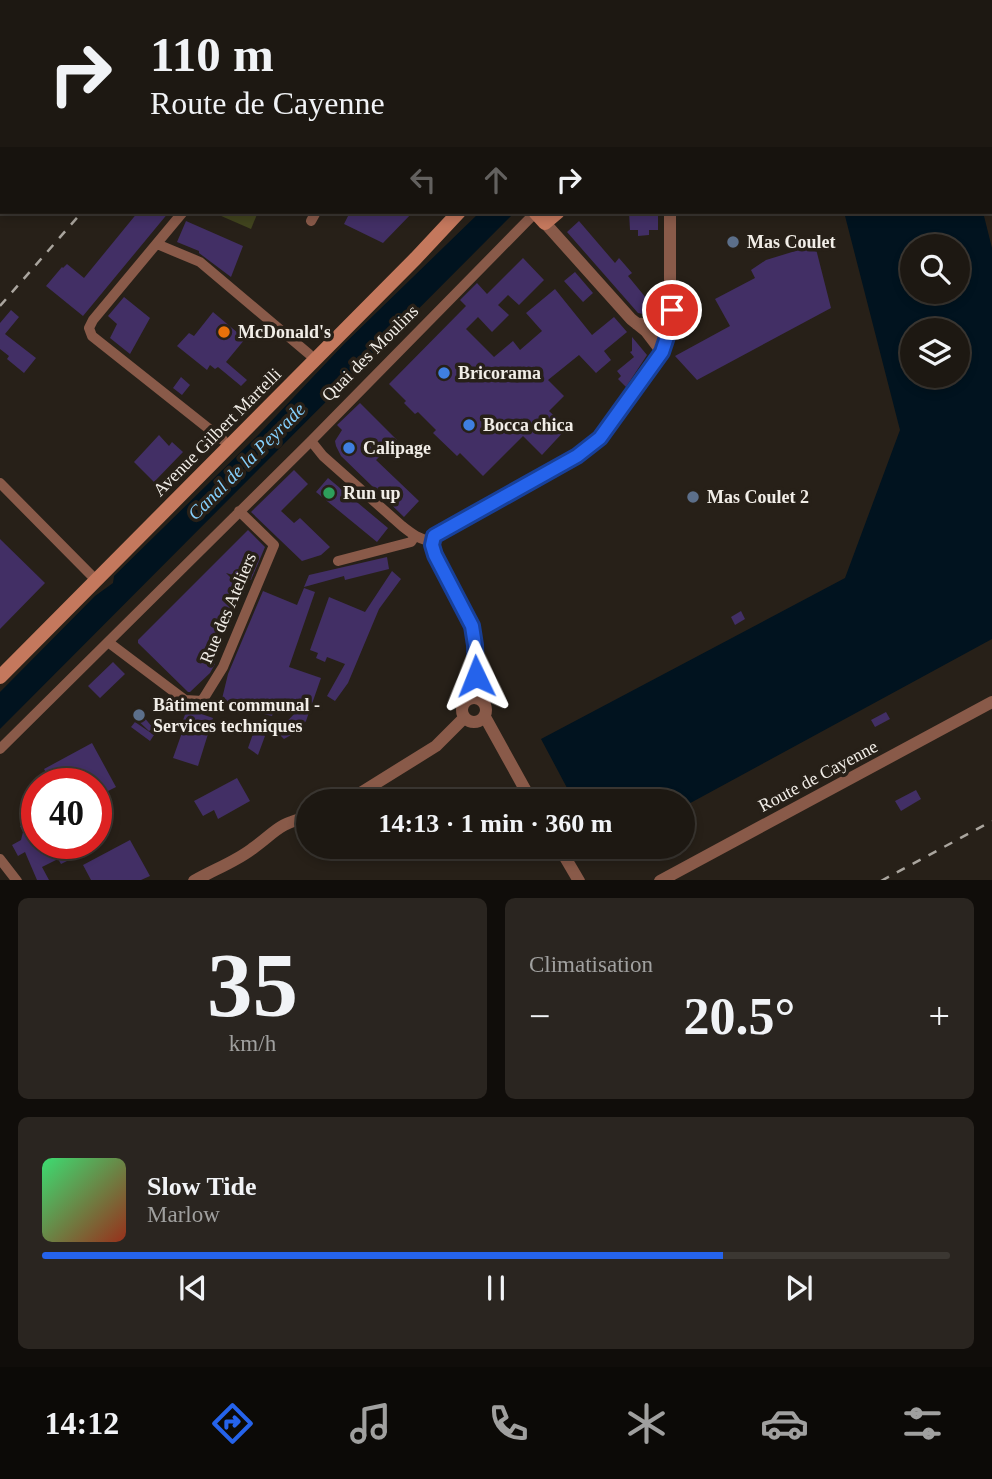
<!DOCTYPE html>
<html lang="fr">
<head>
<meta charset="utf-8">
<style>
  body { margin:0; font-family:"Times New Roman",serif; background:#2a2520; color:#f1f3f6; height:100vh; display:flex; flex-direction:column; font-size:26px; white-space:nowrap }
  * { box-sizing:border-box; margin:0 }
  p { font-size:23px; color:#a0a09f }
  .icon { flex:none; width:38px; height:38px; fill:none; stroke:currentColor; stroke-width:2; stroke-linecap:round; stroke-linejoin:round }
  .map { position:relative; height:880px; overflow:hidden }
  .drawer { display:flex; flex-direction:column; gap:18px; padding:18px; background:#100d0a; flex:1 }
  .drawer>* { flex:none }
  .hud { position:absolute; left:0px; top:0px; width:992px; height:214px; box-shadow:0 4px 10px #0003,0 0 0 2px #3b3732; background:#1d1812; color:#f1f3f6; overflow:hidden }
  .buttons { position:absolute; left:900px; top:234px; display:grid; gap:14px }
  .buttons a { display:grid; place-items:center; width:70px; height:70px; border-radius:50%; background:#1d1812; box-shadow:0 4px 10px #0003,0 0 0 2px #3b3732; font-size:35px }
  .speed { position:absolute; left:21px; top:768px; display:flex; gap:14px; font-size:35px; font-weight:700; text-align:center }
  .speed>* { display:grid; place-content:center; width:91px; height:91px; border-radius:50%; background:#1d1812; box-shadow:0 4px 10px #0003,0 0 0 2px #3b3732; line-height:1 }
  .speed .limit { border:10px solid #d22; background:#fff; color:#111 }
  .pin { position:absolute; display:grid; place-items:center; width:60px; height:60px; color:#fff; margin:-30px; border:4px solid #fff; border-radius:50%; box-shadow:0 2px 7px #0007 }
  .me { position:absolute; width:77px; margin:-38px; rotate:358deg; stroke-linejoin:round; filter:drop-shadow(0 0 5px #0008) }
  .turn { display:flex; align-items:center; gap:24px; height:147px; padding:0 35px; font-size:32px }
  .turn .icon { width:91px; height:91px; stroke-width:2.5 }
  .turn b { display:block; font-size:49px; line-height:60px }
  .lanes { display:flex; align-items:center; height:66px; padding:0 35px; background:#0003; justify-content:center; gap:35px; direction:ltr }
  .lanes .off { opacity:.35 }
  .big { font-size:52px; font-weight:600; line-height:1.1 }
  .drawer .widget { flex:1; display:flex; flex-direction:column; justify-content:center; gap:10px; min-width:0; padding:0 24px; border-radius:10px; background:#2a2520 }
  .drawer .dial { align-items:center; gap:0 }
  .dial b { font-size:91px; line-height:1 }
  .song { display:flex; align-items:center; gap:21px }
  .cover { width:84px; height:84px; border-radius:10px; background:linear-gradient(135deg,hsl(140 70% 55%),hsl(10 70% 35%)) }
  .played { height:7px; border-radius:4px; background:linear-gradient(90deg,#2563eb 75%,#3b3732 75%) }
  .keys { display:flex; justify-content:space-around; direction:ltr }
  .heat { display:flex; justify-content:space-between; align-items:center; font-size:38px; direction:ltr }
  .drawer .tiles { flex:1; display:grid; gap:18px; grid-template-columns:1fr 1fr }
  .widget:last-child { grid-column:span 2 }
  .trip { position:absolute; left:296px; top:789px; width:399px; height:70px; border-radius:35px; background:#1d1812; box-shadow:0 4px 10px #0003,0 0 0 2px #3b3732; font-weight:600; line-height:70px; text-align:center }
  .dock { display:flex; height:112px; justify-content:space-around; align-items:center; background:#0c0a07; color:#a0a09f }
  .dock .icon { width:49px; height:49px }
  .dock .current { color:#2563eb }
  .dock b { font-size:32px; color:#f1f3f6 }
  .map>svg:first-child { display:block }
  .green { fill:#41441e }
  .water { fill:#01131f; fill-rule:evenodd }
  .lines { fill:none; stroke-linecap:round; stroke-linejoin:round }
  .ferry { stroke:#85cffc; stroke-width:2; stroke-dasharray:9 7; stroke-linecap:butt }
  .building { fill:#422f65 }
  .minor { stroke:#895a49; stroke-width:10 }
  .tertiary { stroke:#895a49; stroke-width:12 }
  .secondary { stroke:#c4785d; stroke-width:14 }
  .rail { stroke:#aaa59e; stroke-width:2.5; stroke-dasharray:9 9; stroke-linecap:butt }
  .route-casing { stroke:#184099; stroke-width:18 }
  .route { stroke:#2563eb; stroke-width:12 }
  .service-dot { fill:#5c6f8a; stroke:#272018; stroke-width:2.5 }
  .food-dot { fill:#e8710a; stroke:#272018; stroke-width:2.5 }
  .shop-dot { fill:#3f7fe0; stroke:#272018; stroke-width:2.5 }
  .leisure-dot { fill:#2e9e5b; stroke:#272018; stroke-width:2.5 }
  .labels { text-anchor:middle; stroke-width:7; stroke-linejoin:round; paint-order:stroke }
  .poi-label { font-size:18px; font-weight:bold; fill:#f1ede7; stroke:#272018; text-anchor:start }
  .street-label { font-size:18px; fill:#f1ede7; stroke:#272018 }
  .water-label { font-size:19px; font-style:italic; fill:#85cffc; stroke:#272018 }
</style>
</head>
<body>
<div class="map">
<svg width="992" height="881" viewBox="0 0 992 881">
  <rect width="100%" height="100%" fill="#272018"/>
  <path class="green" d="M212,212H258L251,229Z"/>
  <path class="water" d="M653,0H758L651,2Z
    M819,0H930V2H817Z
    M480,212H515L0,729V692L95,596L113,583L114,576L260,433L344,344Z
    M844,212H983L992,248V639L683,807L682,802L574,801L541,739L845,578L900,430ZM912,247H957V292H912ZM912,331H957V376H912Z"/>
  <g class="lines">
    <path class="ferry" d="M844,2L845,0"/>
  </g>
  <path class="building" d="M138,212H169L83,316L46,286L62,267L63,268L67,264L84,278Z
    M350,212H413L383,243L344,224Z
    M629,212H658V230H649V235L638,236V230H630Z
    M186,221L243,246L231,277L199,253V251L177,242Z
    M579,221L615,263L619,258L632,273L628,276L651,304V312L648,315L638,313L567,232Z
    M815,245L831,308L697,380L675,356L730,326L715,299L755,278L751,270L766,260Z
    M523,258L544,280L519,305L508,295L498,305L509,315L492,332L478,317L466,329L494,357L513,341L520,350L542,331L526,313L555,289L592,335L614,317L627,332L604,351L611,360L596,373L579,355L548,380L564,396L549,411L567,428L542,455L523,436L483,476L460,453L457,456L433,433L436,430L418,412L415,414L404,403L406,401L389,384L466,306L460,300L477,283L487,294Z
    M575,272L593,293L583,302L564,281Z
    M124,297L150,318L130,354L110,338L117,324L108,316Z
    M11,310L19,317L5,334L36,358L24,373L7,359L9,356L0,349V323Z
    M213,312L245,339L226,362L247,380L241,386L218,367L215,369L210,365L207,370L177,346L189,333L194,336Z
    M632,337L647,355L626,387L618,379L621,376L617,371L634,357L630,352L632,351Z
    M181,377L190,385L182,395L173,388Z
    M360,403L397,440L376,460L419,501L404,517L341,456L336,446L335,441L342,430L337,425Z
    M159,435L169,446L172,442L183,452L154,482L134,462Z
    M294,470L308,484L281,511L294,523L300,518L330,547L321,555L302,561L251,512Z
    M328,478L388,528L377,542L316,492Z
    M248,530L265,547L251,580L226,573L245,592L222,616L231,625L204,653L215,664L210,673L190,692H188L138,643V640Z
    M0,539L45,583L0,629Z
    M387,557L389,569L345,580L344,576L304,587L309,575Z
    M392,571L401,579L379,609L348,683L335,701L327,696L345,664L327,657L325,662L316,658L318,653L310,650L329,597L365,612Z
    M304,588L315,592L289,667L321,678L306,721L298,731L284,739L277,732L296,712L276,705L272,716L221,703L228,674L263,591L297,605Z
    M741,611L745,619L735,625L731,617Z
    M113,662L125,674L100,698L88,686Z
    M140,707L146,713L143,716L153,728L149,731L132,715Z
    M187,709L213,718L198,766L173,758L185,724L182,723Z
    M886,712L890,719L875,727L871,720Z
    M135,722L154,735L150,741L131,727Z
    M255,728L265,736L258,755L248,748Z
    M92,743L116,787L96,797V784H52L44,769Z
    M237,778L250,801L218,819L214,810L203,816L194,801Z
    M916,790L921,799L901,811L895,801Z
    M37,818V844H66L73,858L61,864L58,859L42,867L49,880H37L25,852L18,856L12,845L21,840L23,832L20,826Z
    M130,840L150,876L141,880H91L83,865Z"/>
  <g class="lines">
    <path class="minor" d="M183,212L93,320L89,328L92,336L223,440
      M311,221L316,212
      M157,244L200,262L309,354
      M311,441L323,456L402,526C412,534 420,540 432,541
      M0,483L91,575
      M338,561L411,542L415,536
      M108,642L185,700L202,701L223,667L274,545L239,511
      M0,749L311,441L536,212
      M0,859L17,881"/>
    <path class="tertiary" d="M636,2L637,0
      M545,223L631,319L646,331L662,352
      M637,324L661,323L672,310
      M462 710a12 12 0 1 1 24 0a12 12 0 1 1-24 0Z
      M475,698V645L472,626L435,555L432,545L434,535L577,456L600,438L615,418L662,352L670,328V212
      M485,717L532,802
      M346,802L436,746L464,718
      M559,847L579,881
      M194,881C213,870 235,862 252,849C276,832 277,824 308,817
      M660,881L992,702"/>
    <path class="secondary" d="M952,0L953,2
      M522,2V0
      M780,2L782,0
      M990,143L992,149
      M535,212L545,223L558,212
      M0,677L416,258L459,212"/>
    <path class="rail" d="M276,2L277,0
      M0,168L2,160
      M0,306L82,212
      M881,881L992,821"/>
  </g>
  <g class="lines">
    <defs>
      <path id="route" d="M476,676L475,645L472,626L435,555L432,545L434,536L577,456L600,438L662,352L670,328L672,310"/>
    </defs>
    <use href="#route" class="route-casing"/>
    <use href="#route" class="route"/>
  </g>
  <g class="service-dot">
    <circle cx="733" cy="242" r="7"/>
    <circle cx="693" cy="497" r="7"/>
    <circle cx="139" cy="715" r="7"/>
  </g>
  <circle class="food-dot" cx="224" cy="332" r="7"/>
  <g class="shop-dot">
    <circle cx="444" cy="373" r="7"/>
    <circle cx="469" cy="425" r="7"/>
    <circle cx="349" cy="448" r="7"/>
  </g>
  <circle class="leisure-dot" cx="329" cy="493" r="7"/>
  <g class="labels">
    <g class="poi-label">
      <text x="747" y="248">Mas Coulet</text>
      <text x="238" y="338">McDonald's</text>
      <text x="458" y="379">Bricorama</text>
      <text x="483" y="431">Bocca chica</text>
      <text x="363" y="454">Calipage</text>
      <text x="343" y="499">Run up</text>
      <text x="707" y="503">Mas Coulet 2</text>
      <text x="153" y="711">Bâtiment communal -<tspan x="153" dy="21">Services techniques</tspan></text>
    </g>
    <g class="street-label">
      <text transform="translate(370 353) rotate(-45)" y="6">Quai des Moulins</text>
      <text transform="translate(217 432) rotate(-45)" y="6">Avenue Gilbert Martelli</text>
      <text transform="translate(228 608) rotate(-67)" y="6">Rue des Ateliers</text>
      <text transform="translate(818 776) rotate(-28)" y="6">Route de Cayenne</text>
    </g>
    <g class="water-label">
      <text transform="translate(246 461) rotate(-45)" y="7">Canal de la Peyrade</text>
    </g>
  </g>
</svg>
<div class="buttons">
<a><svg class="icon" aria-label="search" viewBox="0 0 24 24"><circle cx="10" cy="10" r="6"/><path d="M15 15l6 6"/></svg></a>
<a><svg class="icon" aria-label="layers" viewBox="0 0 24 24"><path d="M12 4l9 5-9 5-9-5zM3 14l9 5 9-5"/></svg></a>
</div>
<div class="speed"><div class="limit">40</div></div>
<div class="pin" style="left:672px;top:310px;background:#d93025"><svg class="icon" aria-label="arrive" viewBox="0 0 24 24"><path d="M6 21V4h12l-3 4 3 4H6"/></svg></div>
<svg class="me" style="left:476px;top:676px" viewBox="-20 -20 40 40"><path d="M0-17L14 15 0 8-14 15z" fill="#2563eb" stroke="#fff" stroke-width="4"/></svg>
<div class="trip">14:13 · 1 min · 360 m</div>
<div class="hud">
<div class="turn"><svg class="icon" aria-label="right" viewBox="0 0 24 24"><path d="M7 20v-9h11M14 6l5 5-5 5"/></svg><div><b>110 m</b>Route de Cayenne</div></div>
<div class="lanes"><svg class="icon off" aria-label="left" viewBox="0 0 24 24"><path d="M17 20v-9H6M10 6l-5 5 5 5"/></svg><svg class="icon off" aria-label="ahead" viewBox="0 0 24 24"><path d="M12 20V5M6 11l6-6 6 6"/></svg><svg class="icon" aria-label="right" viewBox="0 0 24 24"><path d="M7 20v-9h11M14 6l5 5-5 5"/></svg></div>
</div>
</div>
<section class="drawer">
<div class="tiles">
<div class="widget dial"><b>35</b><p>km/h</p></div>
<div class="widget"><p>Climatisation</p>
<div class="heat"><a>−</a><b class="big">20.5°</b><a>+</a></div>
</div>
<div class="widget">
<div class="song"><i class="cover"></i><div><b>Slow Tide</b><p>Marlow</p></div></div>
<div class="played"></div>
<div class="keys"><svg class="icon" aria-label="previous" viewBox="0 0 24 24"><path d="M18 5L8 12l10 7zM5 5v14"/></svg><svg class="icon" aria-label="pause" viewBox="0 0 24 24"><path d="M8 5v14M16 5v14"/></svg><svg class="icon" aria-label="next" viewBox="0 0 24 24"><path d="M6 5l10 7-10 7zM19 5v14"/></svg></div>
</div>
</div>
</section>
<nav class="dock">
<b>14:12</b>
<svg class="icon current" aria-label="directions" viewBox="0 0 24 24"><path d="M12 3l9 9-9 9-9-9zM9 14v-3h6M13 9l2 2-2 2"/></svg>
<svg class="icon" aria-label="music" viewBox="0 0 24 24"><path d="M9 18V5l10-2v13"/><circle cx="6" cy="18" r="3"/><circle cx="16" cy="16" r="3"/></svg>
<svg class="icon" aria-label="phone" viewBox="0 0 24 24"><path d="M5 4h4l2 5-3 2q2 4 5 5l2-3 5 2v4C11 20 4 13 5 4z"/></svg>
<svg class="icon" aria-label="climate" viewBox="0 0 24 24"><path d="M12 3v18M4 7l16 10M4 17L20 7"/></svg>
<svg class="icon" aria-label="car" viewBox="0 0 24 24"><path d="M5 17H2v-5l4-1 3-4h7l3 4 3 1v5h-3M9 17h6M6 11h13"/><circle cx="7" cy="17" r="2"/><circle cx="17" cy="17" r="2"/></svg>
<svg class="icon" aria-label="filters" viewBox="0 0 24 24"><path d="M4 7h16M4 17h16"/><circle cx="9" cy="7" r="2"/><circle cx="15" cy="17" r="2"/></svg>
</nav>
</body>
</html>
